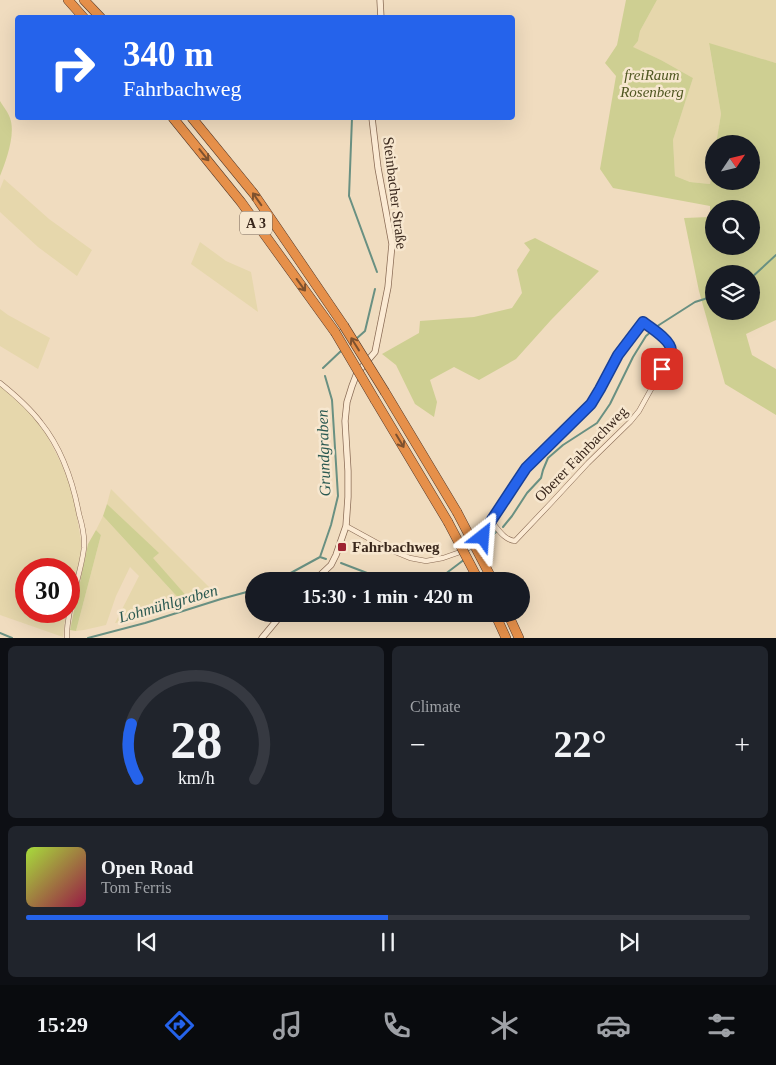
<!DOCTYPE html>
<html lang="en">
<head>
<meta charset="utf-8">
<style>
  body { margin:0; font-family:Georgia,serif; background:#20242c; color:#f1f3f6; height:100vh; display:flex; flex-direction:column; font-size:19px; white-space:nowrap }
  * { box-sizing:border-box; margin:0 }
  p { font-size:16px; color:#9ea1a6 }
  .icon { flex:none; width:28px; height:28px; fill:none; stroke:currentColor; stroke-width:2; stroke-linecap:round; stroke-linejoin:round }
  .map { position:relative; height:638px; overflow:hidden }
  .details { display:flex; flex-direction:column; gap:8px; padding:8px; background:#0d0f14; flex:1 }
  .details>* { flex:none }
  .hud { position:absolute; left:15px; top:15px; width:500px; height:105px; border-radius:5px; box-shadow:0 5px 20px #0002; background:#2563eb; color:#fff; overflow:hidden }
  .needle { width:32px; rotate:55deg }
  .controls { position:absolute; left:705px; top:135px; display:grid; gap:10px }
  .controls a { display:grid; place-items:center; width:55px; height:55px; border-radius:50%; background:#171b24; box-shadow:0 5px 20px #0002; font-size:25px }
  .speed { position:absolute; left:15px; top:558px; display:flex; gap:10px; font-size:25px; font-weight:700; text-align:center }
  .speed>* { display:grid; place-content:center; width:65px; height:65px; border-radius:50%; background:#171b24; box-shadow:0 5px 20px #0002; line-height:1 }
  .speed .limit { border:8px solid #d22; background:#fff; color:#111 }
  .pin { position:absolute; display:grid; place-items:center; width:42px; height:42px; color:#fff; margin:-21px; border-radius:10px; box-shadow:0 2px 8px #0006 }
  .me { position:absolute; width:55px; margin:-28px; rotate:28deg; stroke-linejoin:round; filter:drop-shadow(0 0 4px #0008) }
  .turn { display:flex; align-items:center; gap:18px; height:105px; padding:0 25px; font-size:22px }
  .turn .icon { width:65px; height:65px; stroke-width:2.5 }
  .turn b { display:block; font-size:35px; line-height:42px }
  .big { font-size:38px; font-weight:600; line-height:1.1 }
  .details .card { flex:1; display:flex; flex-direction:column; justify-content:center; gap:8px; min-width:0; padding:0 18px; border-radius:8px; background:#20242c }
  .details .dial { align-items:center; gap:0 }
  .dial svg { height:130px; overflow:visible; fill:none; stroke:#363941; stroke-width:7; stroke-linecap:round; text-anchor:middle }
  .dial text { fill:#f1f3f6; stroke:none }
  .song { display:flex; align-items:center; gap:15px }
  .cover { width:60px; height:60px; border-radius:8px; background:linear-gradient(135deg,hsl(80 70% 55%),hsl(340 70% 35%)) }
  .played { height:5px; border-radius:2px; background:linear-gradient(90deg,#2563eb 50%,#363941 50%) }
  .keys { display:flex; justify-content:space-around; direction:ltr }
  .heat { display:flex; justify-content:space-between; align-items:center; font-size:28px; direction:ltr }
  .details .tiles { flex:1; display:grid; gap:8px; grid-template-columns:1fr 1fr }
  .card:last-child { grid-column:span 2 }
  .trip { position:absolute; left:245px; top:572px; width:285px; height:50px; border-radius:25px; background:#171b24; box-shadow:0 5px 20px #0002; font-weight:600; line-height:50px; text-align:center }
  .tab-bar { display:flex; height:80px; justify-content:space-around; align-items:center; background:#090b0e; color:#9ea1a6 }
  .tab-bar .icon { width:35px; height:35px }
  .tab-bar .selected { color:#2563eb }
  .tab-bar b { font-size:22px; color:#f1f3f6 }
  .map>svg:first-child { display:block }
  .farmland { fill:#e6d7ac }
  .green { fill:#cecf92; fill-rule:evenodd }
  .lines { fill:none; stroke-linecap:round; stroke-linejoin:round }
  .stream { stroke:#699082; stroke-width:2 }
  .minor-casing { stroke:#8a6c56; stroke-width:5.5 }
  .tertiary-casing { stroke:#8a6c56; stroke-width:7 }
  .motorway-casing { stroke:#573b2b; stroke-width:10 }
  .minor { stroke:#fbead3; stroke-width:4.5 }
  .tertiary { stroke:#fbead3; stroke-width:5.5 }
  .motorway { stroke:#e6904a; stroke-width:9 }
  .motorway-bridge-casing { stroke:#573b2b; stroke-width:10; stroke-linecap:butt }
  .motorway-bridge { stroke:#e6904a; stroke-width:9 }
  .oneway { stroke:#7e512e }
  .route-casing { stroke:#184099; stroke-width:12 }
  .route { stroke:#2563eb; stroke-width:9 }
  .poi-dot { fill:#9d2331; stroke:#f7e7cf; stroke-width:2 }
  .labels { text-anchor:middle; stroke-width:5; stroke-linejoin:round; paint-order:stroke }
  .shield { fill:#f7e7cf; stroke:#726152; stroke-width:1 }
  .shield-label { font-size:14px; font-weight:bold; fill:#39271c }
  .park-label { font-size:15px; font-style:italic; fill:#4f5621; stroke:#f7e7cf }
  .street-label { font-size:15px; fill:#39271c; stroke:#f7e7cf }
  .poi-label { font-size:15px; font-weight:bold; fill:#39271c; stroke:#f7e7cf; text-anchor:start }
  .water-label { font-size:16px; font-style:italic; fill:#2a5951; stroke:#f7e7cf }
</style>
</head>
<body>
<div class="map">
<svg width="776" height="638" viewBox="0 0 776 638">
  <rect width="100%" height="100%" fill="#f0dcbf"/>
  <path class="farmland" d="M657,0H776V63L709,44L721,114L716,144H714V162L710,184L690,182L675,176L673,140L693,78L661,60L632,47L638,41L640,31Z
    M4,179L49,219L92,250L77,276L38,247L0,212V189Z
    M200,242L226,261L251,272L258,312L191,264Z
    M0,309L8,315L50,338L38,369L0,346Z
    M0,385L30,413L46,434L62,465L72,491L75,505L81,541V551L77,571L69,604V569H26V611H67L65,619L63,637L0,615Z
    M111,489L213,591L190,600L152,558L158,553L107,504Z
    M103,516L183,603L144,619L115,623L139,576L130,567L116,596L106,625L84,630L76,631L101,535L96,530Z"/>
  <path class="green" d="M626,0H657L640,31L638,41L633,47L661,60L693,78L673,140L675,176L690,182L710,184L714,162V181H751V144H716L721,114L709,43L776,63V320L746,334L752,355L776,369V415L725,384L699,291L684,218L710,217V206L613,188L600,169L616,76L605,63L617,45ZM714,209H751V246H714ZM714,274H751V311H714Z
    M0,101C3,106 8,112 10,118C16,134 6,161 0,176Z
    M535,238L599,271L551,320L516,359L479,380L454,367L430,380L437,402L434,417L415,404L396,365L382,354L419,333L420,321L474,317L512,308L522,293L517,270L530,250L524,243Z
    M107,504L159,553L153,558L190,600L183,603L103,516Z
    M96,530L101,535L76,631L70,630L88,544Z"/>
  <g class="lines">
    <path class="stream" d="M352,118L349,196L377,272
      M751,278L776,255
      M356,339L365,331L375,289
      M323,368L342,350
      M503,527L512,516L527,493L541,478L543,470L548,458L563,445L597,423L610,404L633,357L646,336L659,325L695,302L714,296
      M484,543L496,532
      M320,557L331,525L338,496L332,400L325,376
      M320,557L326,559
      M341,563L388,581
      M276,581L320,557
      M436,581L465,559
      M0,633L12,638
      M88,638L145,623L221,599L254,590"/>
    <defs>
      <path id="minor" d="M0,383C15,395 29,407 41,423C61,448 73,482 79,514C82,524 85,537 84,548C81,573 71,597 68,622C67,627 67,632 67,638
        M346,526L388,549L410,558L426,561L443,558L463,551L475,544L483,537L491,521L526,468L591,404L600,389L618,355L643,322C654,330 674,340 670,355L639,411L630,422L588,463L551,503L515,541C504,540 498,529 491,521"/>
      <path id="tertiary" d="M380,0L381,18
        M314,581L331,565L336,555L346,526L348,497V471L345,421L347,402L352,386L357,373L375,352L388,287L392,244L378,168L372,118
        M262,638L282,614"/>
      <path id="motorway" d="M68,0L84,18
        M84,0L101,18
        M173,118L241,202L335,332
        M192,118L254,194L344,326
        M385,392L457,512
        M375,400L448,522
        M495,614L506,638
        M508,614L519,638"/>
    </defs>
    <use href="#minor" class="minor-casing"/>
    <use href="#tertiary" class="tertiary-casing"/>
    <use href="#motorway" class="motorway-casing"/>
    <use href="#minor" class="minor"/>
    <use href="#tertiary" class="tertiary"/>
    <use href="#motorway" class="motorway"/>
    <defs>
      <path id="motorway-bridge" d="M344,326L385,392
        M335,332L375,400
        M457,512L493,581
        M448,522L479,581"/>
    </defs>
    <use href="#motorway-bridge" class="motorway-bridge-casing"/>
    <use href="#motorway-bridge" class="motorway-bridge"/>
  </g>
  <defs><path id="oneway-shaft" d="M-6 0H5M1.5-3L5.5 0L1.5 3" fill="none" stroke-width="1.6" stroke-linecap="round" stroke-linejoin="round" transform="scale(1.25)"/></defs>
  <g class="oneway">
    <use href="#oneway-shaft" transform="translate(204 155) rotate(51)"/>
    <use href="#oneway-shaft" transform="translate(257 199) rotate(-125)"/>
    <use href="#oneway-shaft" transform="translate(301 285) rotate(54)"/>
    <use href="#oneway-shaft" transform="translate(355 344) rotate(-122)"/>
    <use href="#oneway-shaft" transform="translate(400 441) rotate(59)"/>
  </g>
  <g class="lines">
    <defs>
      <path id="route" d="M483,537L491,521L526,468L591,404L600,389L618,355L643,322C650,327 672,341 671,351C670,357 665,364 662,369"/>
    </defs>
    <use href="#route" class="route-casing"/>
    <use href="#route" class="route"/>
  </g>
  <rect class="poi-dot" x="337" y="542" width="10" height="10" rx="2.5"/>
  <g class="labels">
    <rect class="shield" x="240" y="211.5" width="32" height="23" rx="4"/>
    <g class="shield-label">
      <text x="256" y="228">A 3</text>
    </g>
    <g class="park-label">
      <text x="652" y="80">freiRaum<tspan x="652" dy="17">Rosenberg</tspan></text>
    </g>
    <g class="street-label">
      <text transform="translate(395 193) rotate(83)" y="5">Steinbacher Straße</text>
      <text transform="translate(581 454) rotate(-46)" y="5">Oberer Fahrbachweg</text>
    </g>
    <g class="poi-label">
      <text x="352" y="552">Fahrbachweg</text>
    </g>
    <g class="water-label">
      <text transform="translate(323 453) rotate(-92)" y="6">Grundgraben</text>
      <text transform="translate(168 603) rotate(-16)" y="6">Lohmühlgraben</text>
    </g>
  </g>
</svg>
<div class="controls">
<a><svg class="needle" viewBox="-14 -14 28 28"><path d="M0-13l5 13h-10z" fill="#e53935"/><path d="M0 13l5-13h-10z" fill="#9ea1a6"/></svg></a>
<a><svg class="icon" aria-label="search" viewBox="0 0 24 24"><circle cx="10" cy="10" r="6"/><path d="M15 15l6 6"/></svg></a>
<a><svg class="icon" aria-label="layers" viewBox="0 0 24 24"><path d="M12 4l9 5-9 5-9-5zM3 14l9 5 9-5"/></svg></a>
</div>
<div class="speed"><div class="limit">30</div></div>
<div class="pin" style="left:662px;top:369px;background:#d93025"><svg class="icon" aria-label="arrive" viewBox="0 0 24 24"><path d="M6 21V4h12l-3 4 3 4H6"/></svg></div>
<svg class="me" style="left:483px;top:537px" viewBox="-20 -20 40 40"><path d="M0-17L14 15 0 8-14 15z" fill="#2563eb" stroke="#fff" stroke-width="4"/></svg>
<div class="trip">15:30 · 1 min · 420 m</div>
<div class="hud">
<div class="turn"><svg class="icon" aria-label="right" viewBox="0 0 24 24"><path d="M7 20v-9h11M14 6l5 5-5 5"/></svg><div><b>340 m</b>Fahrbachweg</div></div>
</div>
</div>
<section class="details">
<div class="tiles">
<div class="card dial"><svg viewBox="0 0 100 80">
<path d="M14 69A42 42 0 1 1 86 69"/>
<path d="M14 69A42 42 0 0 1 10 35" stroke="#2563eb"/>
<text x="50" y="56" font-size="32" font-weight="700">28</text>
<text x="50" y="72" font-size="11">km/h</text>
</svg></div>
<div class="card"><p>Climate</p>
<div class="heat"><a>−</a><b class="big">22°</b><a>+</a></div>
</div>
<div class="card">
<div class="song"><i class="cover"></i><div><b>Open Road</b><p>Tom Ferris</p></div></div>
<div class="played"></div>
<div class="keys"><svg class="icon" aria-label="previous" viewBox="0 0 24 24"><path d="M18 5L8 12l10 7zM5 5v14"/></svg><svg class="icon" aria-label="pause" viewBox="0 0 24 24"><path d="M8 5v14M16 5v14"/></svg><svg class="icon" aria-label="next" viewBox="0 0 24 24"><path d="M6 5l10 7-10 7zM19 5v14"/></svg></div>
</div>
</div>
</section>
<nav class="tab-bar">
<b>15:29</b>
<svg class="icon selected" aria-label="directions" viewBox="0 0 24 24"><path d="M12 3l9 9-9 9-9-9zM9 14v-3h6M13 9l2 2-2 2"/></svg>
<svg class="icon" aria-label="music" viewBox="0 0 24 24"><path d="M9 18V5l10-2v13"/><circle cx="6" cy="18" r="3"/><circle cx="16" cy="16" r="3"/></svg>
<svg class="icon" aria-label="phone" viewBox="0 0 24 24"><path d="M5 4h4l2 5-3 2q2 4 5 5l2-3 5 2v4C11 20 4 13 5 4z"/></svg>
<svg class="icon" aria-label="climate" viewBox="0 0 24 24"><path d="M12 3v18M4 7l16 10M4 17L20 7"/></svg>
<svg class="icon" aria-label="car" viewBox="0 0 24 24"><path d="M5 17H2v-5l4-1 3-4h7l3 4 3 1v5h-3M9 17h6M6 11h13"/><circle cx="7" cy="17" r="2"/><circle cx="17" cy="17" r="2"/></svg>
<svg class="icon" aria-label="filters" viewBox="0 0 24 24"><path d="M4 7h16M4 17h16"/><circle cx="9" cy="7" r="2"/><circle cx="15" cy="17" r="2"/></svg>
</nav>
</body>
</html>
